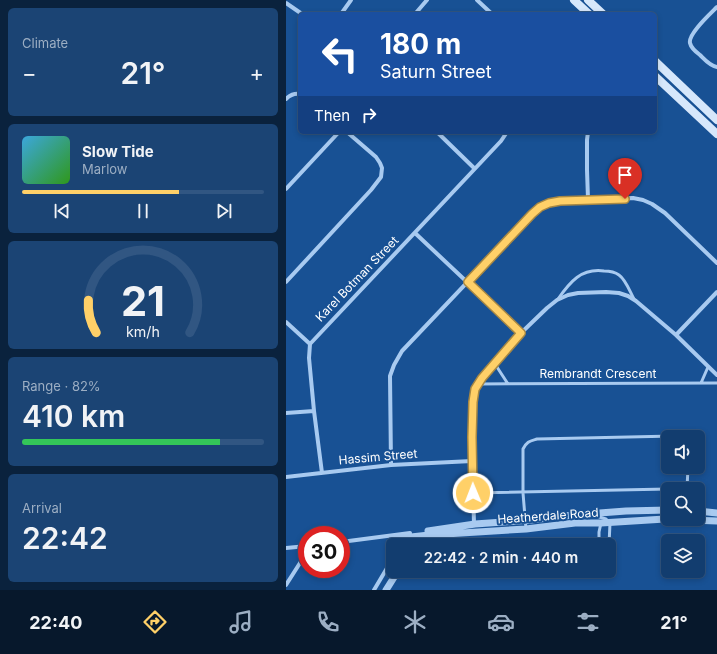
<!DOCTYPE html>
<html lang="en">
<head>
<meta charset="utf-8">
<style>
  body { margin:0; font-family:Inter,sans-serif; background:#1b4474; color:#f1f3f6; height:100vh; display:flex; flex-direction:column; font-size:15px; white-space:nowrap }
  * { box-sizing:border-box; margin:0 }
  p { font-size:13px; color:#9caec3 }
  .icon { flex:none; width:22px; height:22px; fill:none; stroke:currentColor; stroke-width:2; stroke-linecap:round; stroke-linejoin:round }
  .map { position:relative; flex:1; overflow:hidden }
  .drawer { display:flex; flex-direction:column; gap:8px; padding:8px; background:#0a223d; width:286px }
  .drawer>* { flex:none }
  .banner { position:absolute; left:12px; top:12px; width:359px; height:122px; border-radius:6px; box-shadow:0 2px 6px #0003,0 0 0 1px #315682; background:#1a4fa0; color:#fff; overflow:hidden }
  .fabs { position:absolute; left:375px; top:430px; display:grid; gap:8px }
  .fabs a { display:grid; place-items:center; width:44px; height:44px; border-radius:6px; background:#123d6f; box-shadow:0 2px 6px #0003,0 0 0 1px #315682; font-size:20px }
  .speed { position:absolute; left:12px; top:526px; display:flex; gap:8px; font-size:20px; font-weight:700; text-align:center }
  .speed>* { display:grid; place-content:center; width:52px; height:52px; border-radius:50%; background:#123d6f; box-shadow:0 2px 6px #0003,0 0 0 1px #315682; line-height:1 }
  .speed .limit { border:6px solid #d22; background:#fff; color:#111 }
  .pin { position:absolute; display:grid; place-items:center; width:34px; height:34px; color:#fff; margin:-41px -17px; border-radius:50% 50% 50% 0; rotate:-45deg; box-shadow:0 0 4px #0007 }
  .pin .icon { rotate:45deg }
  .me { position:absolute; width:44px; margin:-22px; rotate:359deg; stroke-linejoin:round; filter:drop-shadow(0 0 3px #0008) }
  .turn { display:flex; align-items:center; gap:14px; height:84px; padding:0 16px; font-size:18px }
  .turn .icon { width:52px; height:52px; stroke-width:2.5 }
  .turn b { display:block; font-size:28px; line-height:34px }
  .then { display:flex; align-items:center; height:38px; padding:0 16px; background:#0003; gap:8px; font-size:15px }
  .big { font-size:30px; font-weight:600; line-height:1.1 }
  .drawer .tile { flex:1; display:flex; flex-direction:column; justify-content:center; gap:6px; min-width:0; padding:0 14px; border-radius:6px; background:#1b4474 }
  .drawer .dial { align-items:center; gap:0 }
  .dial svg { height:104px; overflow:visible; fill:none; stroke:#315682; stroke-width:7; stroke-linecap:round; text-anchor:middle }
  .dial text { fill:#f1f3f6; stroke:none }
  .song { display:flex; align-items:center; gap:12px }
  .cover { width:48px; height:48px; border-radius:6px; background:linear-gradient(135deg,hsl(200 70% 55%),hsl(110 70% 35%)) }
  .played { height:4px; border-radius:2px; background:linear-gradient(90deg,#ffd068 65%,#315682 65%) }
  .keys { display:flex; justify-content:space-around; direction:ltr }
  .heat { display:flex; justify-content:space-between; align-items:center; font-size:22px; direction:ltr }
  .charge { height:6px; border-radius:3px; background:linear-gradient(90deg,#34c759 82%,#315682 0) }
  .trip { position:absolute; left:100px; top:538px; width:230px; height:40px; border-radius:6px; background:#123d6f; box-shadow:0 2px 6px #0003,0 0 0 1px #315682; font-weight:600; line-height:40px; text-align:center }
  .menu { display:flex; height:64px; justify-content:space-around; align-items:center; background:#07182c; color:#9caec3 }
  .menu .icon { width:28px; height:28px }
  .menu .on { color:#ffd068 }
  .menu b { font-size:18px; color:#f1f3f6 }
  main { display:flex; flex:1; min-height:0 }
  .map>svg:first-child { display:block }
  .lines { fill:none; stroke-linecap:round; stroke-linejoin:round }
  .service { stroke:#a8caf0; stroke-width:3 }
  .minor { stroke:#a8caf0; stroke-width:4 }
  .tertiary { stroke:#a8caf0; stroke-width:7 }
  .secondary { stroke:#d6e7fb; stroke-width:8 }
  .route-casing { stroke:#a68744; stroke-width:10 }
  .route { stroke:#ffd068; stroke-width:7 }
  .labels { text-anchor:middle; stroke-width:4; stroke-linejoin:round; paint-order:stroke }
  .street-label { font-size:12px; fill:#fff; stroke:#185194 }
</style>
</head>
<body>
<main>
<section class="drawer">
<div class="tile"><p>Climate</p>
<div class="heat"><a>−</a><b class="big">21°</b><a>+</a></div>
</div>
<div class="tile">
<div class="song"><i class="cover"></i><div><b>Slow Tide</b><p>Marlow</p></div></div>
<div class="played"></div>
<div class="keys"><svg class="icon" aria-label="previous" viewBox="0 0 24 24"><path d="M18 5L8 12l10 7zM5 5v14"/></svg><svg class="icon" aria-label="pause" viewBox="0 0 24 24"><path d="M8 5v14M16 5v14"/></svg><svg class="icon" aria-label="next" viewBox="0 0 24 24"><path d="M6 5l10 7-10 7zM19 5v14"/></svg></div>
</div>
<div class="tile dial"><svg viewBox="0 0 100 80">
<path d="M14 69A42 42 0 1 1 86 69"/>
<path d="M14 69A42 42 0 0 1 8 44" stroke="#ffd068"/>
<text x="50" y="56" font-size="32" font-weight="700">21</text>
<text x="50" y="72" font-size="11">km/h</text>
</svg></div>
<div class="tile"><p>Range · 82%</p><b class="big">410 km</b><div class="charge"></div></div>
<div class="tile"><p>Arrival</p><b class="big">22:42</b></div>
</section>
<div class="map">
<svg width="431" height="590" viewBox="0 0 431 590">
  <rect width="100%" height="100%" fill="#185194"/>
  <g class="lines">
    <path class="service" d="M272,299C284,282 295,268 318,271C323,271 329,272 333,275C340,280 344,292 348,299
      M209,364L222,384
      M415,383L422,367
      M192,384L431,383
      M390,489H401
      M401,489L402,467
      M187,493L382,489
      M310,516L320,519L324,523L323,545
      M240,529L237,493V449C241,441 244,441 251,439L388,436L391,437
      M313,545V532L315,523
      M323,561V564"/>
    <path class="minor" d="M191,0L206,14
      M0,3L16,14
      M431,7C424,14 402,34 404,43C405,48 410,52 414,55C419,60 424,66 431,67
      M55,14L65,0
      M129,14L141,0
      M0,99C4,95 8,93 14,94
      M151,132L188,168
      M302,132L301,140V170L302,199
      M0,189L53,132
      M129,233L235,333
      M0,282L85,190L95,177L96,168L94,163L90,157L61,132
      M0,322L24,344
      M390,335L431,292
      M0,413L28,411
      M105,465L104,376L108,365L116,351L246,214L254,207L263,203L273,201L302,199L347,198L357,200L366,204L379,213L431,263
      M36,473L28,411L23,358L24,344L215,141L221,132
      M0,477L105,465L186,461
      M188,525L186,437L187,401L189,389L196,379L235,333L261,308L271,300L282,295L292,293L320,292L333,293L342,296L350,301L390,335L431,375
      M111,537H125
      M55,542L124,533
      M0,548L21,546
      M0,585L21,552
      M88,590L107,558"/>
    <path class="tertiary" d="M412,511L431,513
      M142,531L189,524L245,520L287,515L340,511L382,510
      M111,537L115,545
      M125,537L143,535L240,529L289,523H315L379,519L431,521
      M130,545L141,536
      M100,590L112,571"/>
    <path class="secondary" d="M288,0L303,14
      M302,0L317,14
      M369,61L431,120
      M369,76L431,134"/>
  </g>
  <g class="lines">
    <defs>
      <path id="route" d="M187,493L186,437L187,402L189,389L196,378L235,333L182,282L246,214L254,207L263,203L274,201L339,199"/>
    </defs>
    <use href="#route" class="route-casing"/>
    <use href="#route" class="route"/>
  </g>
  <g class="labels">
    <g class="street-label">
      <text transform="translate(71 279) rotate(-46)" y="4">Karel Botman Street</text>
      <text x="312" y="378">Rembrandt Crescent</text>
      <text transform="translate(92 457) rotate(-5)" y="4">Hassim Street</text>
      <text transform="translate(262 516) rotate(-4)" y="4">Heatherdale Road</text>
    </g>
  </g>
</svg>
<div class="fabs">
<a><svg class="icon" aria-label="sound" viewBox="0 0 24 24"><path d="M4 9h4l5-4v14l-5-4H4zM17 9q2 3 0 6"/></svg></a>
<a><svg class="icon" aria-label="search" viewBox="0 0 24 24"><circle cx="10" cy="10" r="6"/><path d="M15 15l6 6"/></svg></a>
<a><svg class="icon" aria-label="layers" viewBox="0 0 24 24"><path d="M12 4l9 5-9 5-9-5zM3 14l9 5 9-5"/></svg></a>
</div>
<div class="speed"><div class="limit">30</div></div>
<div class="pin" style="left:339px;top:199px;background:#d93025"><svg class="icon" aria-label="arrive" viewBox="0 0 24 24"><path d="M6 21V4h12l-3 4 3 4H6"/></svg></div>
<svg class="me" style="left:187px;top:493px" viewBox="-20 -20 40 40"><circle r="17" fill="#ffd068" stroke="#fff" stroke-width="3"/><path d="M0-11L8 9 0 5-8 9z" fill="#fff"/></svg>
<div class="trip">22:42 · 2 min · 440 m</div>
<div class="banner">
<div class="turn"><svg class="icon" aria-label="left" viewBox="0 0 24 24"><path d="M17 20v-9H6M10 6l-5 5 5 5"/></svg><div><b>180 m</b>Saturn Street</div></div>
<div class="then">Then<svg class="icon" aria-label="right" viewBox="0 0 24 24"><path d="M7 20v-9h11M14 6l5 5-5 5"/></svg></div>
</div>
</div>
</main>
<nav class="menu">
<b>22:40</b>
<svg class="icon on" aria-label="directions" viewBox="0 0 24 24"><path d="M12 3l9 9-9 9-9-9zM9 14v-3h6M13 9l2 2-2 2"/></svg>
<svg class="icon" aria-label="music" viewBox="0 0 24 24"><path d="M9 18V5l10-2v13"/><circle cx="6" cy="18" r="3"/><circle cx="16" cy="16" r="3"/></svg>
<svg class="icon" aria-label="phone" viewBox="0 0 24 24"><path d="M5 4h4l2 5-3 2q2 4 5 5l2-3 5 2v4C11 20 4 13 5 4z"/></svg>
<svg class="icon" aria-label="climate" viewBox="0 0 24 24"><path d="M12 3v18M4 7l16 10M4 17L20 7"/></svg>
<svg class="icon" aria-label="car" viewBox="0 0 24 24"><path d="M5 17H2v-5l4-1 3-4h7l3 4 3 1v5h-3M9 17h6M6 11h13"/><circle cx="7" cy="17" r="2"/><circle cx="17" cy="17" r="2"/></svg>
<svg class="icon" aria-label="filters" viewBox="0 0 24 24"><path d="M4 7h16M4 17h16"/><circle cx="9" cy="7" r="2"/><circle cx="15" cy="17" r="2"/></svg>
<b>21°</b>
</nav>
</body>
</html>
